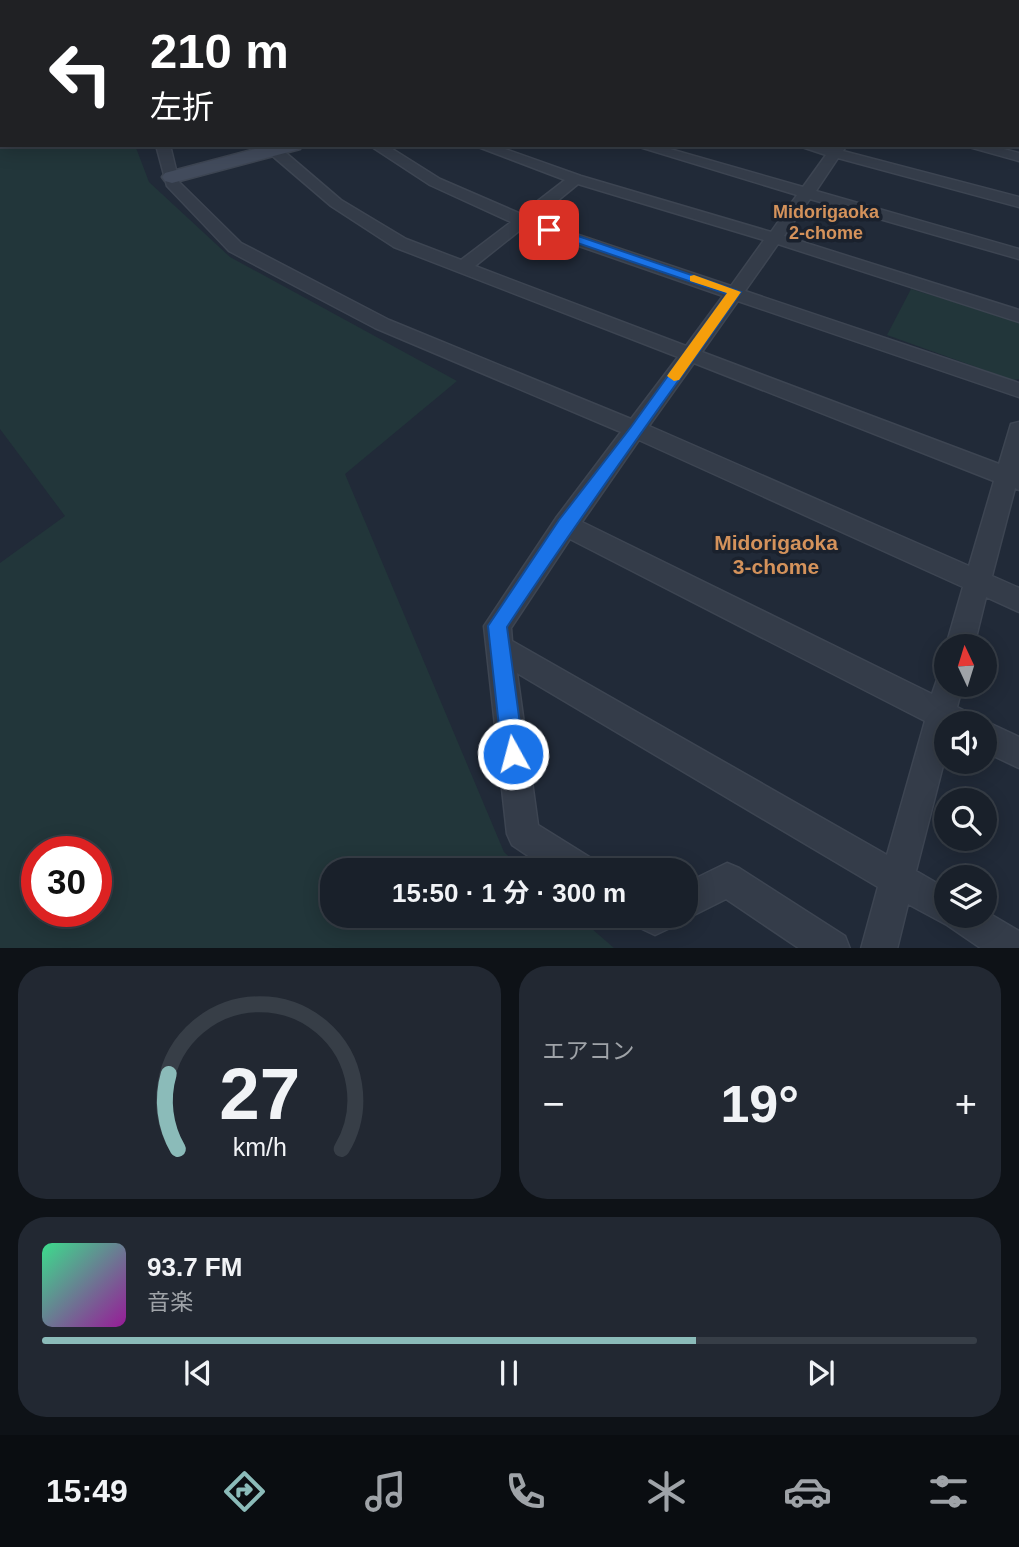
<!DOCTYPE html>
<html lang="ja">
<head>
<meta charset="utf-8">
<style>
  body { margin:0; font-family:Helvetica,"Noto Sans JP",sans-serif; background:#222832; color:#f1f3f6; height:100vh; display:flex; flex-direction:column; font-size:26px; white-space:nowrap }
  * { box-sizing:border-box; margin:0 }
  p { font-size:23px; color:#9fa3a8 }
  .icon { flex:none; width:38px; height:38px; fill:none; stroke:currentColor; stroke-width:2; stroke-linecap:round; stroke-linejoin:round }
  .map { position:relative; height:948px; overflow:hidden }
  .side { display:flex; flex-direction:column; gap:18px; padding:18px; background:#0e1217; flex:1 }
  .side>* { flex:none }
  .hud { position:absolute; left:0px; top:0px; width:1020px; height:147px; box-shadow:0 4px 18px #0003,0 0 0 2px #373e47; background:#202124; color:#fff; overflow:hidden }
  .needle { width:46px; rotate:356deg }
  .buttons { position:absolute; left:934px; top:634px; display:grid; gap:14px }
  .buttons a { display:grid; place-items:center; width:63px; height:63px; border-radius:50%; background:#19202a; box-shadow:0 4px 18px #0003,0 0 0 2px #373e47; font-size:35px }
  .speed { position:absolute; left:21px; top:836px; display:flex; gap:14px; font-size:35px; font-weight:700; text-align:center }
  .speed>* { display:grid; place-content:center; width:91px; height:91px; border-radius:50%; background:#19202a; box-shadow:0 4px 18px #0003,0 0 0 2px #373e47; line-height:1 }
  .speed .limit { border:10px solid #d22; background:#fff; color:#111 }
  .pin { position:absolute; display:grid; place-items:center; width:60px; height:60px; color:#fff; margin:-30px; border-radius:14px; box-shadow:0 4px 10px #0006 }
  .me { position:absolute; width:77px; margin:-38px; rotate:353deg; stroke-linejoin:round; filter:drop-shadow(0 0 5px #0008) }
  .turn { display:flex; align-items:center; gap:24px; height:147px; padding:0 35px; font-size:32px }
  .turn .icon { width:91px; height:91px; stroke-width:2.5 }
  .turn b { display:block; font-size:49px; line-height:60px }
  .big { font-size:52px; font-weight:700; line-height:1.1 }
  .side .tile { flex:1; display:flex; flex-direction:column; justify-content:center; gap:10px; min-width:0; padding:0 24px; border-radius:28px; background:#222832 }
  .side .dial { align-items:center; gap:0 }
  .dial svg { height:182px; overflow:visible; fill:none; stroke:#373e47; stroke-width:7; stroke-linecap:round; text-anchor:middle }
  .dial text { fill:#f1f3f6; stroke:none }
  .song { display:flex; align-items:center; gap:21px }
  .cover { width:84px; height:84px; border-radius:10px; background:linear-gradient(135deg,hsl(150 70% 55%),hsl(300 70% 35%)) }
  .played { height:7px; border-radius:4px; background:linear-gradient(90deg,#8bbbb9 70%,#373e47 70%) }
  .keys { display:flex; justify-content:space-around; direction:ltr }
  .heat { display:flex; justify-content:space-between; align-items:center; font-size:38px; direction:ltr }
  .side .tiles { flex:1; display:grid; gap:18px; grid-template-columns:1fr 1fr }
  .tile:last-child { grid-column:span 2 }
  .trip { position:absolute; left:320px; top:858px; width:378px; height:70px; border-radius:28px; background:#19202a; box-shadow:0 4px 18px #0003,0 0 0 2px #373e47; font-weight:700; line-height:70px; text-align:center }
  .tab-bar { display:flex; height:112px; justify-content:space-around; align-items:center; background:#0a0d11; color:#9fa3a8 }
  .tab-bar .icon { width:49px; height:49px }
  .tab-bar .current { color:#8bbbb9 }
  .tab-bar b { font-size:32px; color:#f1f3f6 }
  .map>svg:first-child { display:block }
  .green { fill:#22363a; fill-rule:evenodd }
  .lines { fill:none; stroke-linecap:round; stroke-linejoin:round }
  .street-casing { stroke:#3d4552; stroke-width:3 }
  .secondary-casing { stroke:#3d4552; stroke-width:3 }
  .highway-casing { stroke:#3f4753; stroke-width:4 }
  .street { fill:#343c49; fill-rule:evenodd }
  .secondary { fill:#424b5c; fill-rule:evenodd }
  .highway { fill:#6f6451; fill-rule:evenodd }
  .rail { stroke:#566070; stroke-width:2.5; stroke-dasharray:3.5 3.5; stroke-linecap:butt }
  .shaded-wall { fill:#293445 }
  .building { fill:#455061; stroke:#556071; stroke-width:2 }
  .route { fill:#1a73e8; stroke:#114b97; stroke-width:2 }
  .slow { fill:#f59e0b }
  .labels { text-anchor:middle; stroke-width:7; stroke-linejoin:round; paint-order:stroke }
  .far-neighbourhood-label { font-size:18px; font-weight:bold; fill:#d4925b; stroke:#1a212d }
  .neighbourhood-label { font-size:21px; font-weight:bold; fill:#d4925b; stroke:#1a212d }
</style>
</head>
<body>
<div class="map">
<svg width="1019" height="949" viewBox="0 0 1019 949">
  <rect width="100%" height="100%" fill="#212a38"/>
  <path class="green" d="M0,111L2,145H135L149,182L230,257L457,381L345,474L504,852L524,870H332V915H576L614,948H0V563L65,516L0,429ZM37,852H96V912H37Z
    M911,289L1019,321V379L1012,380L887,335Z"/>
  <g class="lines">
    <defs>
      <path id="street" d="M709,0H742L743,2H708Z
        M883,0H897L898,2H884Z
        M953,0H967L968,2H954Z
        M1004,0H1016L1003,2Z
        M1018,17H1019V23H1018Z
        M1019,34V41H1018V34Z
        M0,51H2V57H0Z
        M1018,56H1019V62H1018Z
        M0,74H2V82H0Z
        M1018,89H1019V97H1018Z
        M0,100H2V108H0Z
        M1018,116H1019V124H1018Z
        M156,145H170L179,182L241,243L389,320L631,419L678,357L394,247L331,206L269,153V147H279L341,200L406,239L461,260L511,222L430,185L369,145H386L440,179L521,214L565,180L473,145H494L581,176L771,232L797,195L633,145H656L803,187L826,155L796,145L831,148L833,145H847L843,151L1019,197V207L838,158L816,191L1019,249V259L810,199L784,236L1019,310V322L778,244L745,291L1019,383V397L738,301L702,352L999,464L1011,424L1019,422V490L1015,488L992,576L1019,588V612L986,597L974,646H946L963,587L639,440L582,522L932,694L939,674L947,671V684H963L957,707L969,713L974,723H947V750L916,871L947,889V915H985V911L1019,931V949H982L947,925L908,904L897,949H861L878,887L517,673L538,825L591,858L596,870H549L512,845L507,834L484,626L556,518L621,432L375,328L229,251L167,186ZM578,184L764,240L731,286L534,220ZM524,227L723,296L686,346L475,266ZM694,363L994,481L969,566L649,426ZM570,539L925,721L887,855L512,641L511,628Z
        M962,145H988L1019,153V161Z
        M985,721L1019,737V768L985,752V723H981Z
        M727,863L739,868L845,936L850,949H800L726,899L686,919L677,915L672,927L655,935L638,927L633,915H686V883Z"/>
      <path id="secondary" d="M117,0H131L132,2H118Z
        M841,0H855V2H841Z
        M270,145H302L300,149L172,183L165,181L162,177L165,173Z"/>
      <path id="highway" d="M794,0H814L815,2H795Z
        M1018,68H1019V80H1018Z"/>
    </defs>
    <use href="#street" class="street-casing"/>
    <use href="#secondary" class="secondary-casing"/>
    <use href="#highway" class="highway-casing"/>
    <use href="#street" class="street"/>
    <use href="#secondary" class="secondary"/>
    <use href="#highway" class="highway"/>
    <path class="rail" d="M986,0L992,2"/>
  </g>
  <path class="shaded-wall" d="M487,0H499L496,2H484Z"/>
  <path class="building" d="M65,0H113L115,2H55Z
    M224,0H487L484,2H224Z
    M2,12V24H0V15Z
    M2,26V45H0V33Z"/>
  <path class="route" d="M549,226L741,292C663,404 582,513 507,627L524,754L520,762L513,765L505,762L502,754L488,626L559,520L631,427L727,294L545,232L543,230Z"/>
  <path class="slow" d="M694,275L741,292L679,380L674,381L667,376L669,373L727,293L690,281V276Z"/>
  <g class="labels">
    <g class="far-neighbourhood-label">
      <text x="826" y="218">Midorigaoka<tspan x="826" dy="21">2-chome</tspan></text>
    </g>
    <g class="neighbourhood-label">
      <text x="776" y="550">Midorigaoka<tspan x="776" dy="24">3-chome</tspan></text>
    </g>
  </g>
</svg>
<div class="buttons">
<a><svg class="needle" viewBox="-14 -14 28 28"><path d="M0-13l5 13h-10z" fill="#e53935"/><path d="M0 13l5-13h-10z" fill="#9fa3a8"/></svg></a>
<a><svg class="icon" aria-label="sound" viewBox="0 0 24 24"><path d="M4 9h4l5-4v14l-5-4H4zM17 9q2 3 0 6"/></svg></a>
<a><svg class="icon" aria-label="search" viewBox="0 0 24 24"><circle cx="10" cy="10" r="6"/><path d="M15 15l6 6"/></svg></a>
<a><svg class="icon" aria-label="layers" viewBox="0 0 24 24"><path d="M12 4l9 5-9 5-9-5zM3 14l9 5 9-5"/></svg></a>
</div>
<div class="speed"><div class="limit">30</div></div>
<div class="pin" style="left:549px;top:230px;background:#d93025"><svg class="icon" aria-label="arrive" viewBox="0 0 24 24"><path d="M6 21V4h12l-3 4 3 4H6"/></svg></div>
<svg class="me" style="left:513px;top:754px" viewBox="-20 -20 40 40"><circle r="17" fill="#1a73e8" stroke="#fff" stroke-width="3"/><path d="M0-11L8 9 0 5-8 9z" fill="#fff"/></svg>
<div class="trip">15:50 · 1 分 · 300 m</div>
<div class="hud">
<div class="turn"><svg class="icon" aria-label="left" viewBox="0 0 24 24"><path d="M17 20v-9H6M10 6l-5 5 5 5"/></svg><div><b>210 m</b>左折</div></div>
</div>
</div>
<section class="side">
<div class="tiles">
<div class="tile dial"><svg viewBox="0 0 100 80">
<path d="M14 69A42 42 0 1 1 86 69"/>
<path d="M14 69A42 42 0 0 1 10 36" stroke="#8bbbb9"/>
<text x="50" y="56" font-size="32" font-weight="700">27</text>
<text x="50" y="72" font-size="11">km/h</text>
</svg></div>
<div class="tile"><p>エアコン</p>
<div class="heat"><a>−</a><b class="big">19°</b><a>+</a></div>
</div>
<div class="tile">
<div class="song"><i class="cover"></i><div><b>93.7 FM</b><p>音楽</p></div></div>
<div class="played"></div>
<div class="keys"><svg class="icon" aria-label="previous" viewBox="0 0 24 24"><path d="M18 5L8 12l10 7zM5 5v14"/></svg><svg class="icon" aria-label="pause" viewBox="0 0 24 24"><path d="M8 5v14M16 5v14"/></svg><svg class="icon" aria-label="next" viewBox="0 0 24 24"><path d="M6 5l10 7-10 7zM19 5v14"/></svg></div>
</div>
</div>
</section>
<nav class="tab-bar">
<b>15:49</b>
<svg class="icon current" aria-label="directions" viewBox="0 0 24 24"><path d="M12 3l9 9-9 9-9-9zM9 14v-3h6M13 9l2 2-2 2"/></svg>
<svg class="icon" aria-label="music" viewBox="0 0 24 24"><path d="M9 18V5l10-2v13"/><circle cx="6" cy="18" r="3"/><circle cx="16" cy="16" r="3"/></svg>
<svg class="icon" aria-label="phone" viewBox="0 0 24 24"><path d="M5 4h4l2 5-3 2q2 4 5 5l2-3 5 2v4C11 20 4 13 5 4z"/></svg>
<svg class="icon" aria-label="climate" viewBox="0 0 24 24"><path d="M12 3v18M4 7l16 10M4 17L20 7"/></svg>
<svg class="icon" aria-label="car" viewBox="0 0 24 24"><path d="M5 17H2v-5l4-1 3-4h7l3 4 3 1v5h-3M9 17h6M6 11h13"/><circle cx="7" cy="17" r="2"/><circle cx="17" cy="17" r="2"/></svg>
<svg class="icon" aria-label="filters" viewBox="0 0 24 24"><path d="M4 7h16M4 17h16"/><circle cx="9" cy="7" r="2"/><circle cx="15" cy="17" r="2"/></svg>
</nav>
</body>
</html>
